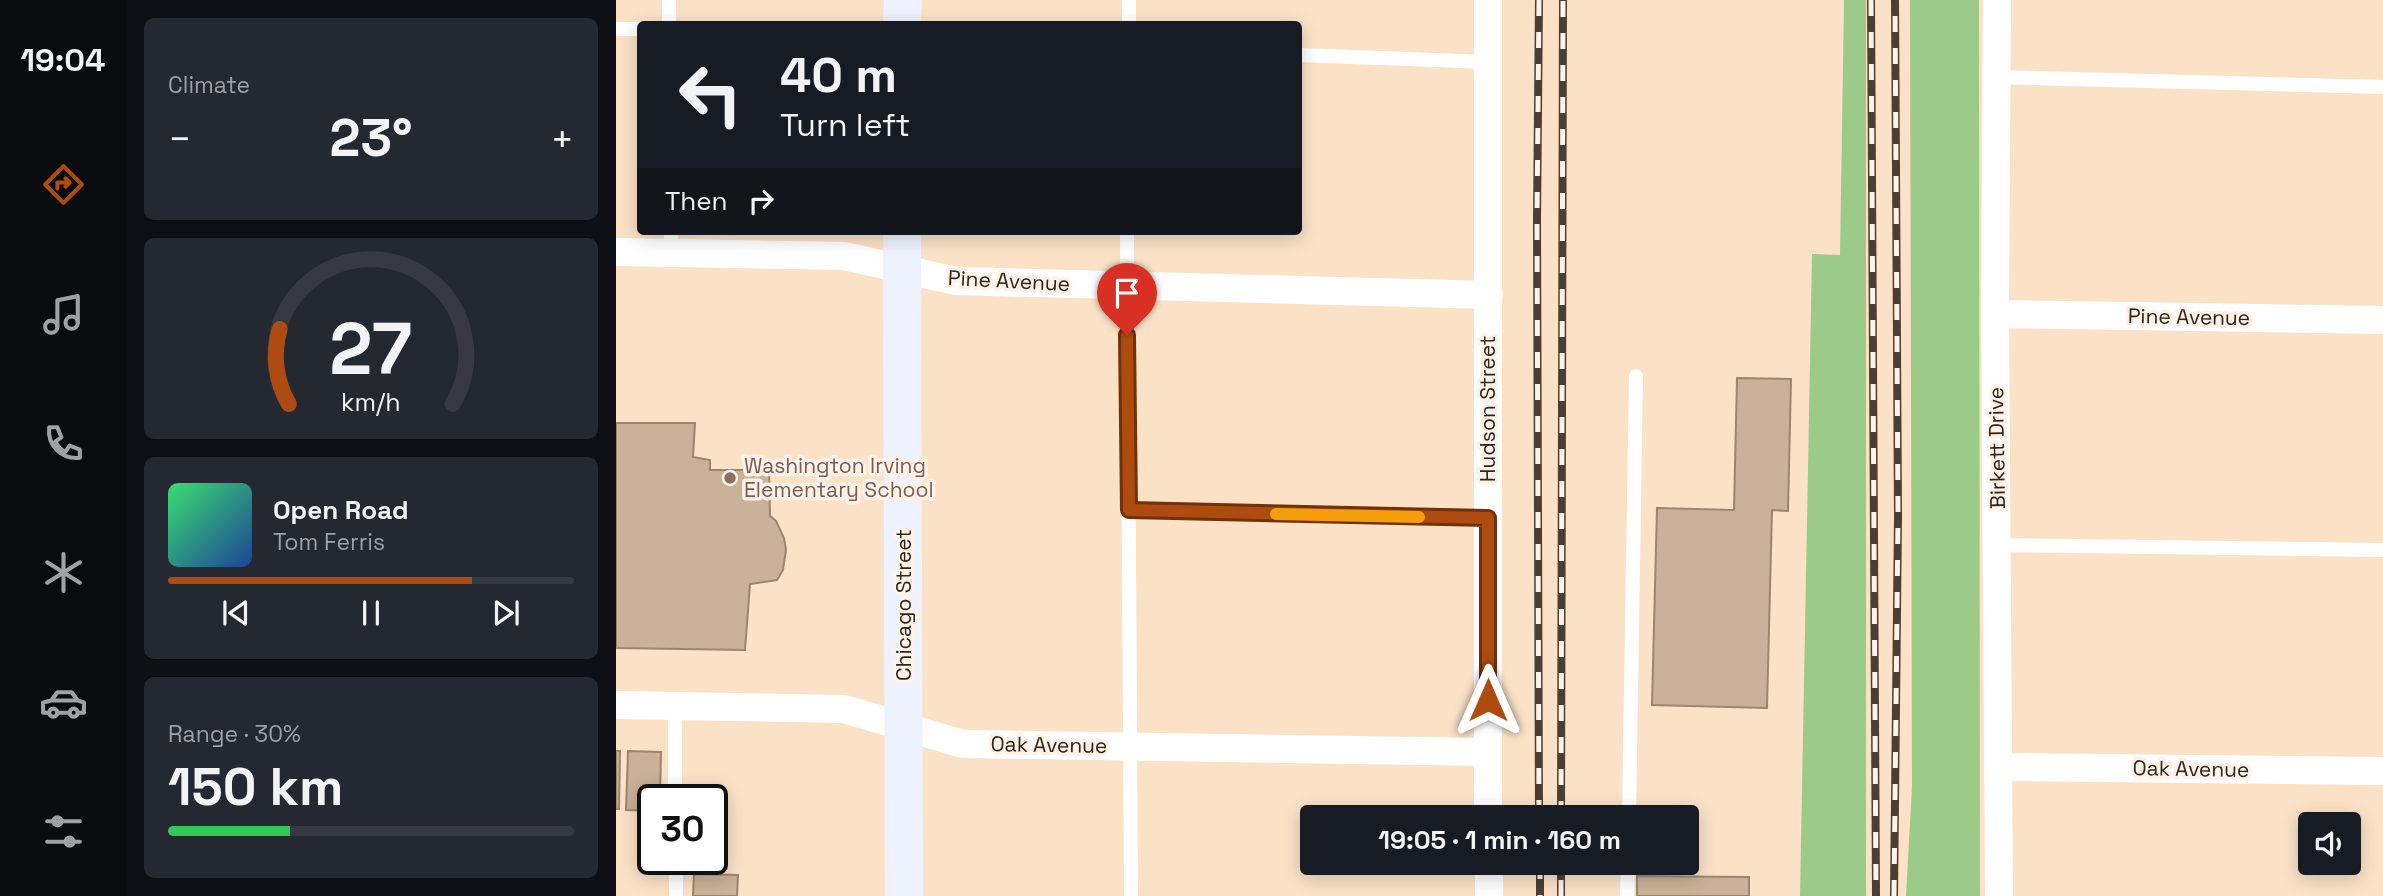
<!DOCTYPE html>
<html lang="en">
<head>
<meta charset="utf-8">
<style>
  body { margin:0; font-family:"Space Grotesk",sans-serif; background:#242831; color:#f1f3f6; height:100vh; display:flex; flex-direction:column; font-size:26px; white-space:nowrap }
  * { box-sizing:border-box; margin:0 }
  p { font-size:23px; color:#9ea1a6 }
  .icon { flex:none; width:38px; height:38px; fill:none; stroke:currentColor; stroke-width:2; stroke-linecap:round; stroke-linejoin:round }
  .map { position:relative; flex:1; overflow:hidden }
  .side { display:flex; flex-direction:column; gap:18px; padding:18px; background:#0d0f14; width:490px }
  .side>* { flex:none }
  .banner { position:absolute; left:21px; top:21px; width:665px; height:214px; border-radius:7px; box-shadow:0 4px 18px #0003; background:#171b24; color:#f1f3f6; overflow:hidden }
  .buttons { position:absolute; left:1682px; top:812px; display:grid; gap:14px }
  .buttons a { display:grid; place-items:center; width:63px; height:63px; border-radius:7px; background:#171b24; box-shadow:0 4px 18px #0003; font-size:35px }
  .speed { position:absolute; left:21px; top:784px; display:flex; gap:14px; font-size:35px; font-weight:700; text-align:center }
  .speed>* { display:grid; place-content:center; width:91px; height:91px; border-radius:50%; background:#171b24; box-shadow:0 4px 18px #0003; line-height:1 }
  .speed .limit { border:4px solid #111; border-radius:10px; background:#fff; color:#111 }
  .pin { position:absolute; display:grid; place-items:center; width:60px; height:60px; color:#fff; margin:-72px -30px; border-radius:50% 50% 50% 0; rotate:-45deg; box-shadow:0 0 7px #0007 }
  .pin .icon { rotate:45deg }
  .me { position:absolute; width:77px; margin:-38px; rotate:0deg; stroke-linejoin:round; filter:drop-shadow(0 0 5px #0008) }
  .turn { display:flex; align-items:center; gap:24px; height:147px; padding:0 28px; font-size:32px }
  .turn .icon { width:91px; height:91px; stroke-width:2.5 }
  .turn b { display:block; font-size:49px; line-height:60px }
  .then { display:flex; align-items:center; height:66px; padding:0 28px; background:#0003; gap:14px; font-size:26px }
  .big { font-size:52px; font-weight:700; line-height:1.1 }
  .side .card { flex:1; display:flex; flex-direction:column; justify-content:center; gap:10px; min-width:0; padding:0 24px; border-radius:10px; background:#242831 }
  .side .dial { align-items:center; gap:0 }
  .dial svg { height:182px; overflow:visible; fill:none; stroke:#363941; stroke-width:7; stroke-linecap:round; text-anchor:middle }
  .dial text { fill:#f1f3f6; stroke:none }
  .song { display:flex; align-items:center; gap:21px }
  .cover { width:84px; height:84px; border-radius:10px; background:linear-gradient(135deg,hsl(140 70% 55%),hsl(220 70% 35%)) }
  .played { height:7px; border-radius:4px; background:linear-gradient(90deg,#ae4b11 75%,#363941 75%) }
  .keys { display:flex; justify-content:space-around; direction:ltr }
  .heat { display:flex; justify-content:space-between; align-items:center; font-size:38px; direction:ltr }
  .charge { height:10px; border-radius:5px; background:linear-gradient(90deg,#34c759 30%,#363941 0) }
  .trip { position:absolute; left:684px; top:805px; width:399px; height:70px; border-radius:7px; background:#171b24; box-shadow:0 4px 18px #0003; font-weight:700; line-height:70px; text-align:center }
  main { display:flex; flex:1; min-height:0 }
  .tabs { display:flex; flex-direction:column; width:126px; justify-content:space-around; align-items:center; background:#090b0e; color:#9ea1a6 }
  .tabs .icon { width:49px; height:49px }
  .tabs .selected { color:#ae4b11 }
  .tabs b { font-size:32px; color:#f1f3f6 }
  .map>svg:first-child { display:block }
  .green { fill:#9cca89 }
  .building { fill:#cab198; stroke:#9d856d; stroke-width:2 }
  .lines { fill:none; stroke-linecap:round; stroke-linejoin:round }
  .lane { stroke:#fff; stroke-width:14 }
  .street { stroke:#fff; stroke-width:28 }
  .secondary { stroke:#edf2fe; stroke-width:38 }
  .rail-casing { stroke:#4a3f32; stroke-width:8 }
  .rail { stroke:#fcf2e7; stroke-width:5; stroke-dasharray:16; stroke-linecap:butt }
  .route-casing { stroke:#71310b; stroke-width:18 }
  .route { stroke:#ae4b11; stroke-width:12 }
  .slow { stroke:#f59e0b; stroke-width:12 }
  .education-dot { fill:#8d6e63; stroke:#fcf2e7; stroke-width:2.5 }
  .labels { text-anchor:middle; stroke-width:7; stroke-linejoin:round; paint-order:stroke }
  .street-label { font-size:21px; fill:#2e251b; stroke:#fcf2e7 }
  .education-label { font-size:21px; fill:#785e54; stroke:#fcf2e7; text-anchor:start }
</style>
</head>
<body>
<main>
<nav class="tabs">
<b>19:04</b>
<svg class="icon selected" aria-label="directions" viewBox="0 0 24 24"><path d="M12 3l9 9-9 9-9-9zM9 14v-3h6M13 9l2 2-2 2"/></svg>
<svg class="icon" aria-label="music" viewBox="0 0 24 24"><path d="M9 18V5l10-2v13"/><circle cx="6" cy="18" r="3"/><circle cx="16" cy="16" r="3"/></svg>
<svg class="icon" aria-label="phone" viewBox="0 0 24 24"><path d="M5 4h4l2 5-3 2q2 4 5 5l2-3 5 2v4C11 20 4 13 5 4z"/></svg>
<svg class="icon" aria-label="climate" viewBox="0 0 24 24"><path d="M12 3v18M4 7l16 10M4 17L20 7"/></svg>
<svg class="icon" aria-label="car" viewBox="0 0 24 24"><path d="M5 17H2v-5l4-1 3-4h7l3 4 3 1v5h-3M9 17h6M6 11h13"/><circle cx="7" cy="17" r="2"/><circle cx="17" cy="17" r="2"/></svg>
<svg class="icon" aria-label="filters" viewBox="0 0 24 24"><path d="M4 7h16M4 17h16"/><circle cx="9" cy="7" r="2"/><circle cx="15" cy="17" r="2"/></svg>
</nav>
<section class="side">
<div class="card"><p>Climate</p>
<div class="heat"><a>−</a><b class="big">23°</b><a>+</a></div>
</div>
<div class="card dial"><svg viewBox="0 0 100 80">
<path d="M14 69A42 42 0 1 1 86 69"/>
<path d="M14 69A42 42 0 0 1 10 36" stroke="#ae4b11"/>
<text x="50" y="56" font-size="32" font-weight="700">27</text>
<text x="50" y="72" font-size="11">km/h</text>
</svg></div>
<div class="card">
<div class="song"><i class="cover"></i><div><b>Open Road</b><p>Tom Ferris</p></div></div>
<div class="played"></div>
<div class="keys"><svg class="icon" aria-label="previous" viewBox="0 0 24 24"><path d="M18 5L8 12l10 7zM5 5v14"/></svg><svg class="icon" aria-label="pause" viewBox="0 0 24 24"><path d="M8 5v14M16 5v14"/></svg><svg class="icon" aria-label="next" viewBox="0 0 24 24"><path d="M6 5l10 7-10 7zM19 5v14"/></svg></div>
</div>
<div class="card"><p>Range · 30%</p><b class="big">150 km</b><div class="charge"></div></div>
</section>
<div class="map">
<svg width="1767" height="896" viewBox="0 0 1767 896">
  <rect width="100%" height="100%" fill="#fbe2c7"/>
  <path class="green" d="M1228,0H1250V896H1184L1196,254L1224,255Z
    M1294,0H1363L1364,896H1290L1296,786Z"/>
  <path class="building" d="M1121,378L1175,379L1172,511L1156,510L1151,708L1036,705L1041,508L1118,510Z
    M0,423H79L77,457L94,460V470H153L154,516L160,521L168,538L170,550L167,570L161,580L134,584L129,650L0,648Z
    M0,751H4L3,809H0Z
    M12,751L45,752L44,800H37V811L10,810Z
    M78,874L122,875L121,896H77Z
    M1021,876L1133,877V896H1021Z"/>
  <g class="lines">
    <path class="lane" d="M53,24V0
      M513,24V0
      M0,29H24
      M682,55L872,62
      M1380,77L1767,87
      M55,231V253
      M511,231L515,896
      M513,510L872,518
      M1382,545L1767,550
      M59,706V800
      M1013,817L1020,376
      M60,859V896
      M1011,896L1012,863"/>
    <path class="street" d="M1381,0L1379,314L1383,896
      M0,252L228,256L340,281L873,295
      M1379,314L1767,320
      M0,705L228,709L347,744L872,752
      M1383,767L1767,771
      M872,817V0
      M873,863V896"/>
    <path class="secondary" d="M286,24L287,0
      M286,231L288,896"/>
    <defs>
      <path id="rail" d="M923,0L921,220L923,817
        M1255,0L1260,896
        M945,817L947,0
        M924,863V896
        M945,896V863
        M1278,896L1282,516L1279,0"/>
    </defs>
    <use href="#rail" class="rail-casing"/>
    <use href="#rail" class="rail"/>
  </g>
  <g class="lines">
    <defs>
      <path id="route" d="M511,335L513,510L872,518V700"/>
    </defs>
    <use href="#route" class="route-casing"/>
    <use href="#route" class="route"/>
    <path class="slow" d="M660,514L803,517"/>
  </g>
  <circle class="education-dot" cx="114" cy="478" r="7"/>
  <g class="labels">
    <g class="street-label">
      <text transform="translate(393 281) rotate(3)" y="7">Pine Avenue</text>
      <text transform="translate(1573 317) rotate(1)" y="7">Pine Avenue</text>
      <text transform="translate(872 409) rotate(-90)" y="7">Hudson Street</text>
      <text transform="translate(1381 448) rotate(-91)" y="7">Birkett Drive</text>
      <text transform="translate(288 605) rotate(-90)" y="7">Chicago Street</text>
      <text transform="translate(433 745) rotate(1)" y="7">Oak Avenue</text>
      <text transform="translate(1575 769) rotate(1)" y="7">Oak Avenue</text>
    </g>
    <g class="education-label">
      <text x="128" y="473">Washington Irving<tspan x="128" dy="24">Elementary School</tspan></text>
    </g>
  </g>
</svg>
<div class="buttons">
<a><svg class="icon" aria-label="sound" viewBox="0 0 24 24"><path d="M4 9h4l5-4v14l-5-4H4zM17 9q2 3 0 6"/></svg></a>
</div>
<div class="speed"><div class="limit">30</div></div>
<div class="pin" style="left:511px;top:335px;background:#d93025"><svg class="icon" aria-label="arrive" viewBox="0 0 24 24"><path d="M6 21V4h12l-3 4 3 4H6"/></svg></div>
<svg class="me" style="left:872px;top:700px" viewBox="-20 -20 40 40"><path d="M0-17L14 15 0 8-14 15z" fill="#ae4b11" stroke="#fff" stroke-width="4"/></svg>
<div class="trip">19:05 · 1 min · 160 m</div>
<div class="banner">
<div class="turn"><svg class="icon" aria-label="left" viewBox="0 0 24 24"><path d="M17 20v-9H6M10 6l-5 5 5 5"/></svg><div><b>40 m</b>Turn left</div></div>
<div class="then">Then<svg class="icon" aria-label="right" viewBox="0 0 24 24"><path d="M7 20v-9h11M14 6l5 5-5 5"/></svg></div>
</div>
</div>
</main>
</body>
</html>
